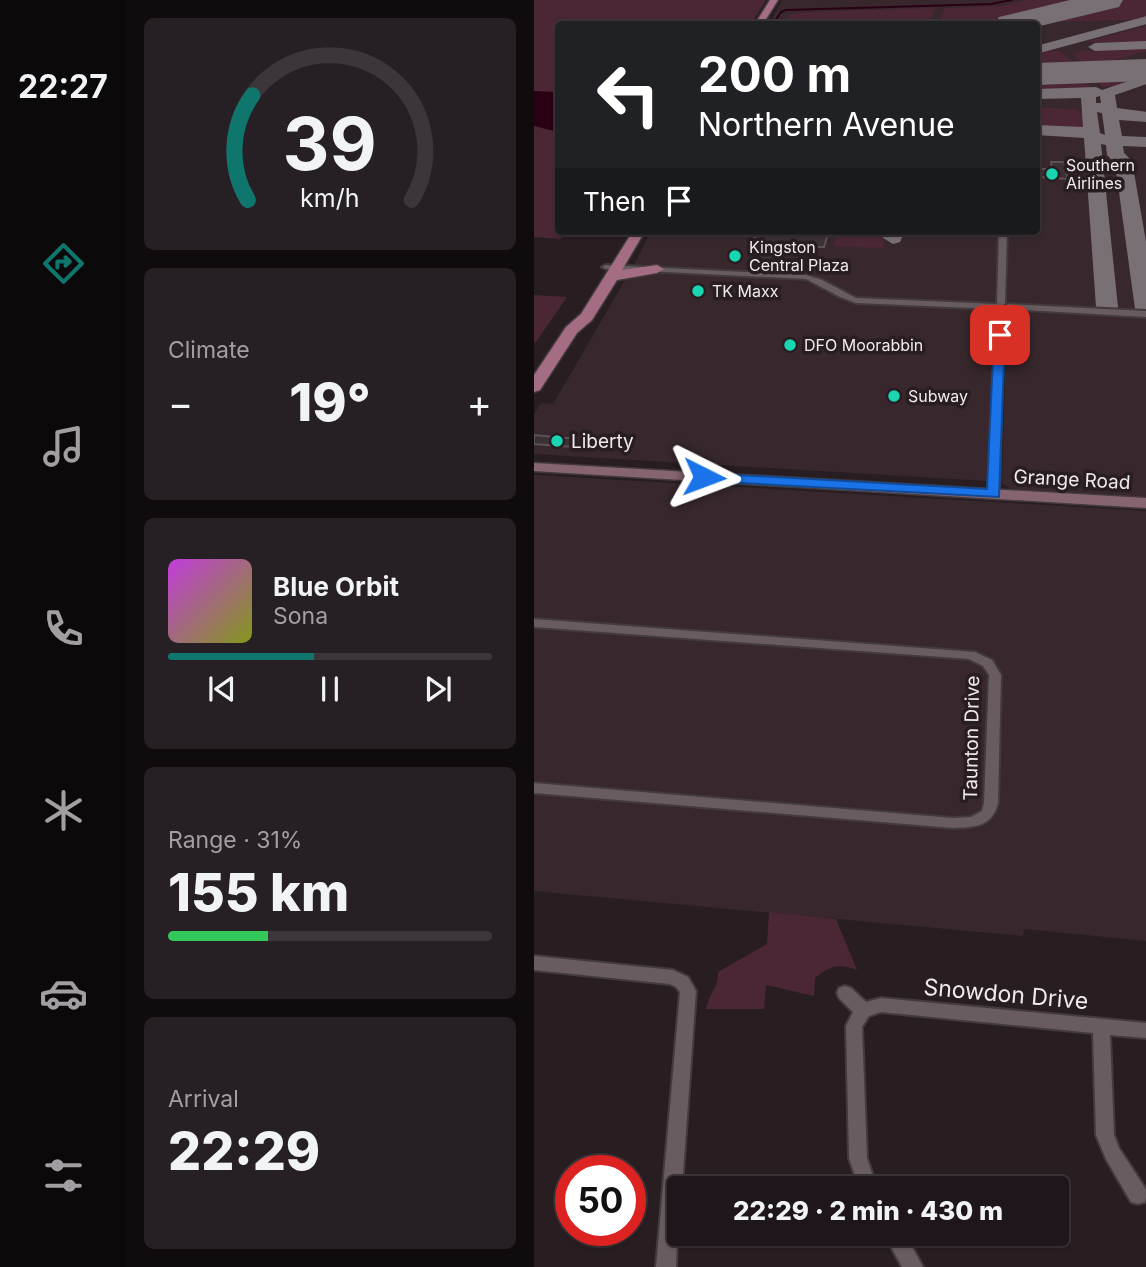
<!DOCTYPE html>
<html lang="en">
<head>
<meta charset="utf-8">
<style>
  body { margin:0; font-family:Inter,sans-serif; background:#261f23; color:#f1f3f6; height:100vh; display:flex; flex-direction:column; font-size:26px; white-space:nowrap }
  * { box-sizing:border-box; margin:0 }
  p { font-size:23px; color:#a19fa2 }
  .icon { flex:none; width:38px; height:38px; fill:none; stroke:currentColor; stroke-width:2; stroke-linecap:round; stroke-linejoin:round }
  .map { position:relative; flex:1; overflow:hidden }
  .side { display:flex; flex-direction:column; gap:18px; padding:18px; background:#100c0e; width:408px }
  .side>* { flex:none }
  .top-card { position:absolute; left:21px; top:21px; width:485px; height:214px; border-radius:7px; box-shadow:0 2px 5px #0004,0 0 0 2px #3c3539; background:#202124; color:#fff; overflow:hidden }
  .speed { position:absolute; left:21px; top:1155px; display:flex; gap:14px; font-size:35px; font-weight:700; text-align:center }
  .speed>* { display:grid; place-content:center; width:91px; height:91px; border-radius:50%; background:#1e161a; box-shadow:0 2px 5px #0004,0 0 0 2px #3c3539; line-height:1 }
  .speed .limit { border:10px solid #d22; background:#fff; color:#111 }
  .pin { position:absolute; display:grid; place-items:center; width:60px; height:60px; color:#fff; margin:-30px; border-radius:14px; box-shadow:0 4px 10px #0006 }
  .me { position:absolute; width:77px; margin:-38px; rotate:93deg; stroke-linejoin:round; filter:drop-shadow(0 0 5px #0008) }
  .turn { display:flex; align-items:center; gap:24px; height:147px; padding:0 28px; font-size:32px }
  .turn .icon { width:91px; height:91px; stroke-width:2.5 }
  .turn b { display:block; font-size:49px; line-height:60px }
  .then { display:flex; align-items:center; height:66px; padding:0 28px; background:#0003; gap:14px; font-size:26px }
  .big { font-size:52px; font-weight:800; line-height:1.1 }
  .side .card { flex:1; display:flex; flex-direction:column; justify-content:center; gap:10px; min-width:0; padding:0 24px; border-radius:10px; background:#261f23 }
  .side .dial { align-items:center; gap:0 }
  .dial svg { height:182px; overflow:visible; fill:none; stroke:#3c3539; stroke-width:7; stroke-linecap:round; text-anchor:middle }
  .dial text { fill:#f1f3f6; stroke:none }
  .song { display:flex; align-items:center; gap:21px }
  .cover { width:84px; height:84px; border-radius:10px; background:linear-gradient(135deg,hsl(290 70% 55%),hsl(70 70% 35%)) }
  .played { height:7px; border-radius:4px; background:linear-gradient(90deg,#0f766e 45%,#3c3539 45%) }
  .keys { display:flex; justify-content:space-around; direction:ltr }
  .heat { display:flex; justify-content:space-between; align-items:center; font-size:38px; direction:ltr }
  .charge { height:10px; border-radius:5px; background:linear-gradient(90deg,#34c759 31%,#3c3539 0) }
  .trip { position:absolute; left:133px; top:1176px; width:402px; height:70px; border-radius:7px; background:#1e161a; box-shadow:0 2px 5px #0004,0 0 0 2px #3c3539; font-weight:800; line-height:70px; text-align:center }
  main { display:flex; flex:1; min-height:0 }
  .menu { display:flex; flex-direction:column; width:126px; justify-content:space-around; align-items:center; background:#0c090a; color:#a19fa2 }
  .menu .icon { width:49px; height:49px }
  .menu .selected { color:#0f766e }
  .menu b { font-size:32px; color:#f1f3f6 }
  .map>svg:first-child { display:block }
  .built { fill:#38282e }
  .green { fill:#4b2736 }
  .water { fill:#2a0014 }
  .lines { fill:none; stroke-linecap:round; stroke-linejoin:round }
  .stream { stroke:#2a0014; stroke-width:2 }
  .taxiway { fill:#787074; fill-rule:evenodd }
  .runway { fill:#787074; fill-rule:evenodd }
  .building { fill:#3c3235; stroke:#5c5054; stroke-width:2 }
  .minor-casing { stroke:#423a3d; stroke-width:4 }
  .secondary-casing { stroke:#423a3d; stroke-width:3 }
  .primary-casing { stroke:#423a3d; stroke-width:3 }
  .minor { fill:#685c60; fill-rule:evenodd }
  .secondary { fill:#866571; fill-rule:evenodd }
  .primary { fill:#a46d83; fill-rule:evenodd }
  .route { fill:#1a73e8; stroke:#114b97; stroke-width:2 }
  .poi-dot { fill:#19d5b2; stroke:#281e22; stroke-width:2.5 }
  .labels { text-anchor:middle; stroke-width:7; stroke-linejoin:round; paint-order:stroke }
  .far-poi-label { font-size:16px; fill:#f1eaed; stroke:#281e22; text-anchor:start }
  .poi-label { font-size:19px; fill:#f1eaed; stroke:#281e22; text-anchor:start }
  .street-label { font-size:19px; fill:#f1eaed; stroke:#281e22 }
  .near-street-label { font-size:23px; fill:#f1eaed; stroke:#281e22 }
</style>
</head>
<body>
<main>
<nav class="menu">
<b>22:27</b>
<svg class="icon selected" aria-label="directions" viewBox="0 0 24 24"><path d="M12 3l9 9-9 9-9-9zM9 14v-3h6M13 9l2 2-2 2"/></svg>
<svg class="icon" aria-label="music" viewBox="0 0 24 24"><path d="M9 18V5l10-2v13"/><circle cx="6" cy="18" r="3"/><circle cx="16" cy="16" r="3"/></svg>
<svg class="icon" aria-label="phone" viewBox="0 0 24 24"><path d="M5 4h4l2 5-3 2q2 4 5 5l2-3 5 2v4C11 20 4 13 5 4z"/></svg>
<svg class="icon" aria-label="climate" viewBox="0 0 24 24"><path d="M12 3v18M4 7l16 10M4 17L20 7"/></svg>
<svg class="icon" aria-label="car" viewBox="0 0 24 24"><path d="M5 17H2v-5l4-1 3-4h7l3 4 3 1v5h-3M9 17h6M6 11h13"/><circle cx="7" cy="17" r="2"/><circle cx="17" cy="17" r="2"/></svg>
<svg class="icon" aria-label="filters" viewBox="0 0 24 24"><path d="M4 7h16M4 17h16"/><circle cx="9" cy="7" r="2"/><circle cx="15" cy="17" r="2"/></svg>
</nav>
<section class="side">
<div class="card dial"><svg viewBox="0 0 100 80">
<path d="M14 69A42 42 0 1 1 86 69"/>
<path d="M14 69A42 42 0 0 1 16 23" stroke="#0f766e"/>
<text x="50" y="56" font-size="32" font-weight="700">39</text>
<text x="50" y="72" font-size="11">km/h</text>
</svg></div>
<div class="card"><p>Climate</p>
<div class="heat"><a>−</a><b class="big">19°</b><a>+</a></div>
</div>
<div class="card">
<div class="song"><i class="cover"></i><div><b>Blue Orbit</b><p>Sona</p></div></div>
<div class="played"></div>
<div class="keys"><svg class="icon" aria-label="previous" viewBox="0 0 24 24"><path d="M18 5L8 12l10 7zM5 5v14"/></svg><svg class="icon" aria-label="pause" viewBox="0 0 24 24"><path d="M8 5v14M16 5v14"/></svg><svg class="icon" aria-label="next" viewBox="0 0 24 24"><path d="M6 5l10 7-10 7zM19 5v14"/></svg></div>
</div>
<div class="card"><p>Range · 31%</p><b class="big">155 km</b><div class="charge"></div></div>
<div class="card"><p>Arrival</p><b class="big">22:29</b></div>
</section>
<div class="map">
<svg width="613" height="1267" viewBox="0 0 613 1267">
  <rect width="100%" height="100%" fill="#281e22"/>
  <path class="built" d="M248,0H612V310L473,303L474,273H462L453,481L0,454V415L7,403L19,404L100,265L117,231H502V24H235Z
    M476,310L612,316V497L477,489L468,483L473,312Z
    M0,475L612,511V941L490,929L489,936L0,891Z"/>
  <path class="green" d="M0,0H232L217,24H24V231H32L27,239L0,237Z
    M492,0H558L461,24H405L410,8L467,6Z
    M590,0H612V17L596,20L512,22L510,20Z
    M401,8L396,24H247L255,15L272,12Z
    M613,26L612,42H552Z
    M612,48V51L552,68L539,54L546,51Z
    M525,51L532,55L543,68L502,70V52Z
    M613,73L612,77L579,87L567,86L561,78L571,74Z
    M502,77H545L551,79L557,88L502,92Z
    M502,107L549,110L539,112L550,113L551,128L502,129Z
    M303,231H349L350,248L299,246Z
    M0,295L33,297L2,342H0Z
    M235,912L302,919L323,970C304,963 295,966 281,978L280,996L232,985L230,1009H172C174,995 185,987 184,972L233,944Z"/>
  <path class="water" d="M0,91L24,92V132L0,126Z"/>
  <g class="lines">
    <path class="stream" d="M239,24L247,12L252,10L457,4L478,0"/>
    <path class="taxiway" d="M613,16V24L502,54V46Z
      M613,41V49L561,51L554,47L561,43Z
      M613,75V84L581,95L583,108L613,112V122L585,120L588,136L613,137V147L589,146L590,153L598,161L613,247V315L604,314L601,309L581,163L573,155L572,145L567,144L584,307L581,312H565L562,307L550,138L502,135V125L549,127L547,98L502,99V89L562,87L568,90ZM566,96L567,103H562V97ZM563,112L568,113L571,135L566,133Z
      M351,231H371L366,242L359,244L349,238Z"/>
    <path class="runway" d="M536,0H589L585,7L502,27V24H460L465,17Z
      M613,59V81L502,85V63Z"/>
  </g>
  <path class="building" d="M517,162H530L534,179L503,177L502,169H518Z
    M209,231H295L290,247H247L241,265L215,264L224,239Z
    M0,435L32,438H43L39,447L0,444Z"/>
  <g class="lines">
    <defs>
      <path id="minor" d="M465,231H473L471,304L466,306L470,309L465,494L460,497L455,494L462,309L322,303L306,297L272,279L72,269L68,267L72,265L272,275L288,280L322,298L463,304Z
        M474,304L613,311V317L471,309L470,307Z
        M0,619L441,652L458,660L467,675L464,803C458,827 441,827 419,828L0,793V783L419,818L437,817L448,811L450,803L455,675L449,666L435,659L0,627Z
        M0,956L139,970L154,977L162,991L148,1188H145L142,1267H122L146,992L142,987L136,984L0,970Z
        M311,986L317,988L332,1002L347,998L613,1023V1038L576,1035L580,1135L585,1148L611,1188L613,1192L611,1202L604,1204L597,1202L572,1159L562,1135L559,1033L347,1012L335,1016L328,1027L333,1158L343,1188H325L315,1158L312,1026L319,1012L305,998L303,993L305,988Z
        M350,1234H371L389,1267H368Z"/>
      <path id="secondary" d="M0,463L613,498V508L0,471Z"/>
      <path id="primary" d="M236,0H244L229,24H221Z
        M99,231H111L88,270L123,265L130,269L123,273L83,280L58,320L43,333L6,390L0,392V375L32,327L47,314Z"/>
    </defs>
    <use href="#minor" class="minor-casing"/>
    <use href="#secondary" class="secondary-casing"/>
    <use href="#primary" class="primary-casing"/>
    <use href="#minor" class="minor"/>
    <use href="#secondary" class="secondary"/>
    <use href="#primary" class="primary"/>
  </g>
  <path class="route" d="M466,332L471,335L465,497L170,481L163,477L170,473L453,489L460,335Z"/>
  <g class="poi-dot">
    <circle cx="518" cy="174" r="7"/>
    <circle cx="201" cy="256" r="7"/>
    <circle cx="164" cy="291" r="7"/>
    <circle cx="256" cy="345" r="7"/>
    <circle cx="360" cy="396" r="7"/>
    <circle cx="23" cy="441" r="7"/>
  </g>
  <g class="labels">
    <g class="far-poi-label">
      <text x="532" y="171">Southern<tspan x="532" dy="18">Airlines</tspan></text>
      <text x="215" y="253">Kingston<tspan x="215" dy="18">Central Plaza</tspan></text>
      <text x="178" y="297">TK Maxx</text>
      <text x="270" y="351">DFO Moorabbin</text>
      <text x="374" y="402">Subway</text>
    </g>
    <g class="poi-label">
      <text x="37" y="448">Liberty</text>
    </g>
    <g class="street-label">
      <text transform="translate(538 479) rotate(3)" y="7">Grange Road</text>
      <text transform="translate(437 738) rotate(-89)" y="7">Taunton Drive</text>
    </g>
    <g class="near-street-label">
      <text transform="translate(472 994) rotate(5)" y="8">Snowdon Drive</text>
    </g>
  </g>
</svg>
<div class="speed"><div class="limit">50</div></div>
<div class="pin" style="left:466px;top:335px;background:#d93025"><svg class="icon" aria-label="arrive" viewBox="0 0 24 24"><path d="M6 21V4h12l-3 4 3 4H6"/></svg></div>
<svg class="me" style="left:170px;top:477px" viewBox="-20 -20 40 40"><path d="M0-17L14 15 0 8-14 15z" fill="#1a73e8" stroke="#fff" stroke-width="4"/></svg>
<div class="trip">22:29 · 2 min · 430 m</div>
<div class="top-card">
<div class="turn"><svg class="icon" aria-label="left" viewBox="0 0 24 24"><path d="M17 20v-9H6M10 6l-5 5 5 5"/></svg><div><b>200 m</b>Northern Avenue</div></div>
<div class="then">Then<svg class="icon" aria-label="arrive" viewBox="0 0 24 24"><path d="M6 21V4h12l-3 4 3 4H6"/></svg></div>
</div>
</div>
</main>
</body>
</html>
